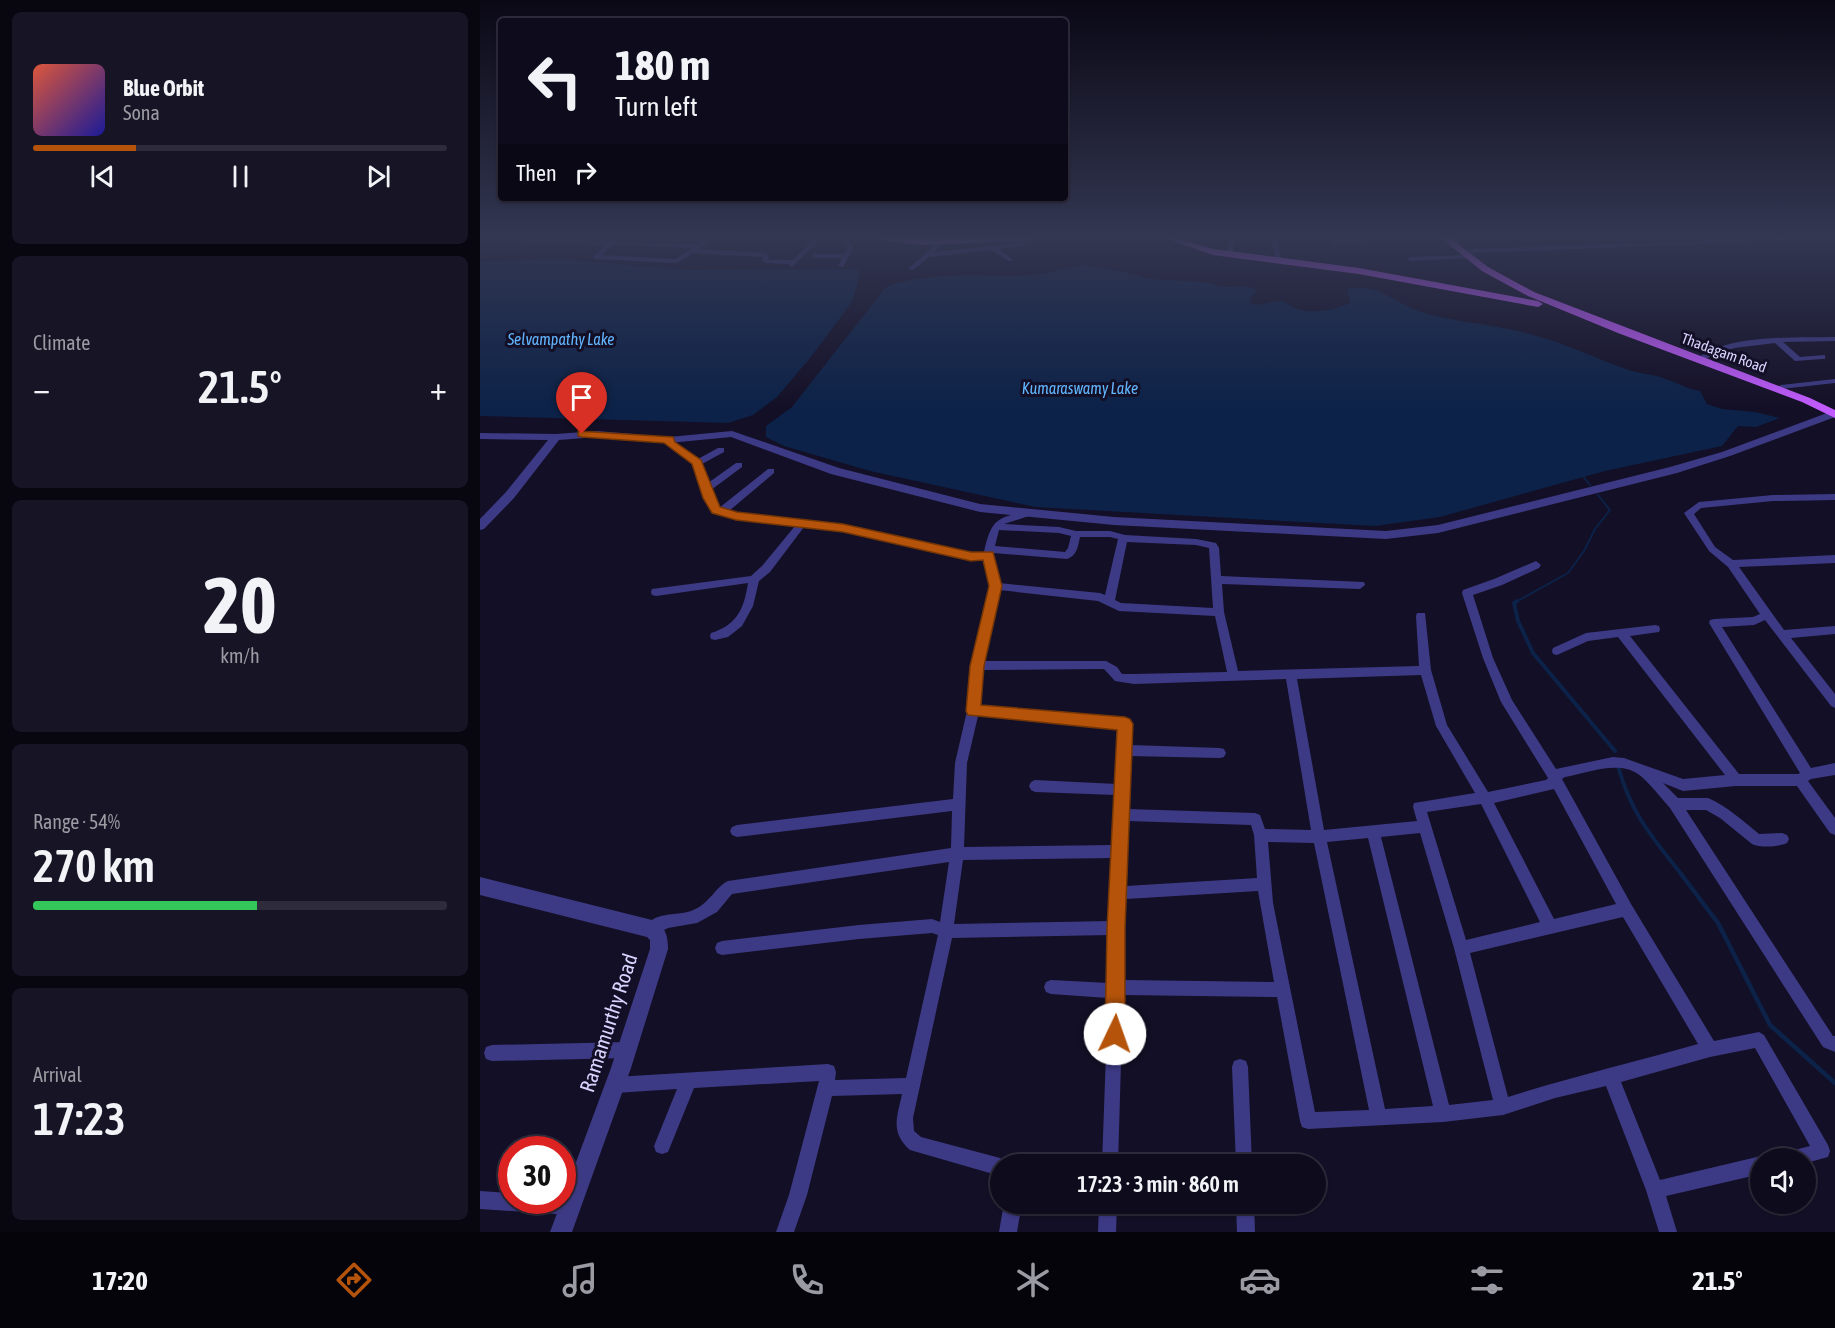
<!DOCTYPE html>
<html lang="en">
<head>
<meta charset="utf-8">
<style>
  body { margin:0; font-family:"Asap Condensed",sans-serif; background:#171425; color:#f1f3f6; height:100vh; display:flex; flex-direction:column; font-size:22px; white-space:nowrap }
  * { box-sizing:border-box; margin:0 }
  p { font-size:20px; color:#9b9ba3 }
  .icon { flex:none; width:33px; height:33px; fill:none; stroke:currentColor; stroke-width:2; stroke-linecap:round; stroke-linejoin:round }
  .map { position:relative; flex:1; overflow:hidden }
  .panel { display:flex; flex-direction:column; gap:12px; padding:12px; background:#08060f; width:480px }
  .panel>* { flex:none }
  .guide { position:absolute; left:18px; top:18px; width:570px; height:183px; border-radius:6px; box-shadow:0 2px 4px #0004,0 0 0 2px #2e2b3b; background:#0e0b1c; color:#f1f3f6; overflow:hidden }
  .controls { position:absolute; left:1270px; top:1148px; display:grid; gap:12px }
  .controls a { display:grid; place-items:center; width:66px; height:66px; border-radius:50%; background:#0e0b1c; box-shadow:0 2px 4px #0004,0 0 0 2px #2e2b3b; font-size:30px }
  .speed { position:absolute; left:18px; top:1136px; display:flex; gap:12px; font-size:30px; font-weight:700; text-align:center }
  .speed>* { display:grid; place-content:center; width:78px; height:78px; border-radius:50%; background:#0e0b1c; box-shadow:0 2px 4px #0004,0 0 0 2px #2e2b3b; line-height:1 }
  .speed .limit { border:9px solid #d22; background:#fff; color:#111 }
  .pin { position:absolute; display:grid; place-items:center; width:51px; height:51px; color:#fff; margin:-62px -26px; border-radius:50% 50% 50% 0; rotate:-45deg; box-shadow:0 0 6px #0007 }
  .pin .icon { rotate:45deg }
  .me { position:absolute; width:66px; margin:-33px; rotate:3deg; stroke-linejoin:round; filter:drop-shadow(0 0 4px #0008) }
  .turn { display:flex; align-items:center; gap:21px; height:126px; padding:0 18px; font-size:27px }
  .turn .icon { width:78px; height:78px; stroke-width:2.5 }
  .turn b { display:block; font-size:42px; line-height:51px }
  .then { display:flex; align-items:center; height:57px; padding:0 18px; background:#0003; gap:12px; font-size:22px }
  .big { font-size:45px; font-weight:600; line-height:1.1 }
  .panel .card { flex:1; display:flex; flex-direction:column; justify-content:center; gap:9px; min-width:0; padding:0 21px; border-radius:9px; background:#171425 }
  .panel .dial { align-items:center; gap:0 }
  .dial b { font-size:78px; line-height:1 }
  .song { display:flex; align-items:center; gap:18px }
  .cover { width:72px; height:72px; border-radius:9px; background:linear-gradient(135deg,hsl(10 70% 55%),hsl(240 70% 35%)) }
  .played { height:6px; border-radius:3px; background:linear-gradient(90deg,#b45309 25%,#2e2b3b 25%) }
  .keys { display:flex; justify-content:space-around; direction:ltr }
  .heat { display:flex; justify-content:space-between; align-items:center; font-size:33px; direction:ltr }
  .charge { height:9px; border-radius:4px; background:linear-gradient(90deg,#34c759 54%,#2e2b3b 0) }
  .trip { position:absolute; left:510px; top:1154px; width:336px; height:60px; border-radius:30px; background:#0e0b1c; box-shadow:0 2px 4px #0004,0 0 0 2px #2e2b3b; font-weight:600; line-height:60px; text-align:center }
  .menu { display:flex; height:96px; justify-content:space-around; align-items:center; background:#06040b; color:#9b9ba3 }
  .menu .icon { width:42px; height:42px }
  .menu .selected { color:#b45309 }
  .menu b { font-size:27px; color:#f1f3f6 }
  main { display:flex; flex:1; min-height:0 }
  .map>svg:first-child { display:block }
  .water { fill:#0c2248 }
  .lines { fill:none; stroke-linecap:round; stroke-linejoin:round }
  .stream-far2 { stroke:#0c2248; stroke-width:2 }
  .stream-far1 { stroke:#0c2248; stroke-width:4 }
  .stream { stroke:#0c2248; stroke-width:4.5 }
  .minor { fill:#3d3a85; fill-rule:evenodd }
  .tertiary { fill:#3d3a85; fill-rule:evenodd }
  .primary { fill:#c25bff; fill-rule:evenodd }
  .route { fill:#b45309; stroke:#753606; stroke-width:1.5 }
  .labels { text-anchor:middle; stroke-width:6; stroke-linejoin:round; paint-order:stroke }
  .far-street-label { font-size:15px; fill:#d9d4ff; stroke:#130f26 }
  .far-water-label { font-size:16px; font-style:italic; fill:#62b6ff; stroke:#130f26 }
  .near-street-label { font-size:21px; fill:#d9d4ff; stroke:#130f26 }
</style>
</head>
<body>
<main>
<section class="panel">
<div class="card">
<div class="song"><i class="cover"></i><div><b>Blue Orbit</b><p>Sona</p></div></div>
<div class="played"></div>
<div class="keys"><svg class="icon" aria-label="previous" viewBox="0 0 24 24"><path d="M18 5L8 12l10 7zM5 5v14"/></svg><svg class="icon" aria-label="pause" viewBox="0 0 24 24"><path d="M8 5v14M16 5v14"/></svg><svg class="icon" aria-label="next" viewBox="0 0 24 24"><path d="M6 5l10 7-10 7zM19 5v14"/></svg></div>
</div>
<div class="card"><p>Climate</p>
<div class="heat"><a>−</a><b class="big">21.5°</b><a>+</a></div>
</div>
<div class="card dial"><b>20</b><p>km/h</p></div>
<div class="card"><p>Range · 54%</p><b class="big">270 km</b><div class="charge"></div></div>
<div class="card"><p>Arrival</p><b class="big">17:23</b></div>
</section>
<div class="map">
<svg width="1355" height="1232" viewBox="0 0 1355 1232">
  <rect width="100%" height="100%" fill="#130f26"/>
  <path class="water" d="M76,259L207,270L379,269V278L372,302L330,358L297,397L273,415L248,423L0,416V262Z
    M603,265L640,271L669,279L724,282L744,287L767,286L777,290L772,296L770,304C783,306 787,302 798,301C806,300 809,306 815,308C833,315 853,310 870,303L867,289C900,282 917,306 948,314C985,324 1023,325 1060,337C1089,345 1117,359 1146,369C1159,374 1173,374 1186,379C1198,383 1207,389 1220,391L1227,404L1242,409L1275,412L1300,418L1276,427L1258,426L1242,446L1125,471L960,517L895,526L555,507L390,471L304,446L286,437V426L312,407L406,287C445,272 494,276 534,276C557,276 580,270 603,265Z"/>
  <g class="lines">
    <path class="stream-far2" d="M1102,475L1110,485
      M1034,603L1088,573L1104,551L1115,529L1130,510L1118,495"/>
    <path class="stream-far1" d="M1037,601L1034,603L1038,621L1053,653L1135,751
      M1138,766C1151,814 1172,837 1202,875"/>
    <path class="stream" d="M1201,874L1238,923L1290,1025L1355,1083"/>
    <path class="minor" d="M229,237H235L218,249L285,253L288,255L289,260H313L336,237H342L312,267L310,266V264L284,263L282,257L213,253L197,263L116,259L113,257L114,256L126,245L38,242L35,240L38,238L218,244ZM133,245L212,248L196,259L122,255Z
      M348,237L369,239L374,248L363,267L358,266L362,258H334L331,256L334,254H364L368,248L365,241Z
      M549,237H555L542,246L519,249L532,259V261H528L512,250L449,257L433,270L428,269L460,241L465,242L454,252L538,243Z
      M747,237H753L754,255L749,254Z
      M790,237H796L802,262L797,261Z
      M846,237H852L855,240L917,237H944L941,239L853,244Z
      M1315,237H1353L1350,239L991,253L988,251L991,249Z
      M989,255L991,256V258L930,261L927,259L930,257Z
      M1355,337V341L1303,342L1320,357L1345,355V359H1342L1315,361L1295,343L1254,348L1222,360L1218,358C1250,334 1316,338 1355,337Z
      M1355,379V383L1301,389L1297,387L1301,385Z
      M189,437L218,459L238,448H244V452L222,464L228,483L256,463H262V467L231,490L239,508L288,469H294V473L249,511L256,513L363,525L491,553L504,552C512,517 517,519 549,510L554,513L552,515L524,524L579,527L596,531H630L645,535L716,539L736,543L739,548L741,576L884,582L885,585L880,589L742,584L744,612L758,671L939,666L936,616L937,613H945L951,670L967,725L1008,792L1066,780L1068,778L1021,702L1003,658L982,593L983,590L1014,579L1056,561L1061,565L1059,568L1022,585L993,595L1013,658L1032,700L1076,769L1133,757L1144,758L1203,779L1245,775L1138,637L1108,641L1077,655L1073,654L1072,651L1073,648L1106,633L1175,625L1179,626L1180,629L1179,632L1150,636L1259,774H1318L1320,773L1229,623L1230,620L1234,619L1273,617L1280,614L1248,567L1229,551L1204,513L1219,502L1293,495L1355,494V500L1293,501L1221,508L1214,514L1235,547L1253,560L1355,555V563L1259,567L1304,630L1355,626V634L1311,638L1355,694V708L1351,706L1285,620L1274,625L1242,627L1331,768L1355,763V775L1331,779L1328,781L1355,818V835L1350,833L1317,786H1256L1203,791L1183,783L1198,798H1228C1247,806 1263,821 1279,834L1302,833L1307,835L1309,839L1307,843C1298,847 1281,848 1272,844L1240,818L1226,810H1206L1353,1036H1355V1052L1343,1047L1190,808C1182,799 1168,781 1158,774C1139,760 1106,773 1085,777L1082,779L1151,904L1234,1041L1279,1032L1284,1035L1348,1145L1350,1151L1348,1157L1326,1163V1158H1305L1307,1152L1330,1146L1275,1048L1230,1057L1141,1082L1180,1180L1281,1156L1285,1158H1281V1174L1186,1196L1197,1232H1179L1166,1190L1126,1086L1075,1098L1023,1115L963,1122L828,1129L822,1127L820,1121L797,997L643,995L638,1164H622L628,998L571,994L566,992L564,987L566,982L571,980L629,983L631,935L472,938L433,1118L434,1131L441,1137L520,1158L526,1161L527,1164H520V1176L430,1150C410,1132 417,1118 422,1094L352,1096L327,1195L314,1232H296L309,1195L339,1081L214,1088L188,1152L182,1154L176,1152L174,1146L197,1089L135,1093L129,1091L127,1085L129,1079L135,1077L348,1064L354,1066L356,1072L355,1080L426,1078L458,935L452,933L379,939L242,955L237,953L235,948L237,943L242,941L379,925L452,919L460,922L469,862L252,894L237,912L217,923L188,928L172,936L167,934L165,929C172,911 197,916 211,911C230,904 235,887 248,881L471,848L472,811L257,837L252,835L250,831L252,827L257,825L473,799L475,763L487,711L491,666L510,586L504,559H491L363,531L324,527L290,572L279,581L273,606L262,626L248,637L235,640L231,639L230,636L231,633C257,625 264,609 268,583L176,596L172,595L171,592L172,589L271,576L282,566L315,526L256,519L233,512L224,498L213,463L186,445L185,440ZM519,530L579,533L591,536L588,548L585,552L515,546ZM600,537H630L638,539L625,595L620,593L519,583L513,553L587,559C597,556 598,546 600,537ZM647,542L716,545L729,548L733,608L641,603L635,600ZM519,590L618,601L639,611L735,616L747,672L654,674H642L637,667L626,661H504ZM624,669L635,681L654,684L806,679L831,830L785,829L780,815L775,813L648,809L650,756L740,758L744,757L746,753L744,749L740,748L650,745L651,724L649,720L645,719L499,707L502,670ZM941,675L956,726L995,793L934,803L933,807L937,821L844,830L817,679ZM498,716L639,729L637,784L555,780L551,782L549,786L551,790L555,792L636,795L634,845L484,847L487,763ZM1074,789L1136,904L1074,919L1014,803ZM1001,804L1060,922L986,940L947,812ZM648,821L771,825L774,835L777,878L646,886ZM940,833L974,948L1013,1100L969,1105L901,837ZM888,838L953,1106L905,1109L847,842ZM788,842L834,843L889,1110L835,1112L793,903ZM634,858L631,921L474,924L483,860ZM778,891L794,982L644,980L646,899ZM1143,917L1218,1044C1155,1062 1091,1077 1028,1097L990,953Z
      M147,1042L153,1044L155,1050L153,1056L147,1058L12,1061L6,1059L4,1053L6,1047L12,1045Z
      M760,1059L766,1061L768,1067L772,1164H756L752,1067L754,1061Z
      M0,1191L32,1193V1200H82V1197L96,1200L99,1206L96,1212L90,1215L0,1209Z
      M524,1203H542L537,1232H519Z
      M619,1203H637L636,1232H618Z
      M756,1203H774L775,1232H757Z"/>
    <path class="tertiary" d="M1355,410V417L1250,456L1197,473L958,533L906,539L634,525L500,512L351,474L251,437L189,443L117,437L79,440L34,498L4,529L0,530V519L26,492L68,440L0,439V433L76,434L117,431L189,437L252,431L359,468L500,504L634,517L906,531L958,525L1190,467L1242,452Z
      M0,877L172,920C185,925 188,935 188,949L151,1068L92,1232H70L131,1068L170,949V940L167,937L0,895Z"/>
    <path class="primary" d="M397,237L441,239L558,237L554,240L441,245L401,240Z
      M681,237H692L734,249L879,268L1058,301L1063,304L1058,307L879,274L733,255Z
      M960,237H969L1008,267L1054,292L1330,398L1355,410V418L1322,402L1138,333L1048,296L1002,271Z"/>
  </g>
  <linearGradient id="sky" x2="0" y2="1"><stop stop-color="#0a0815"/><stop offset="0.58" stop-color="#333752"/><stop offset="1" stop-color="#333752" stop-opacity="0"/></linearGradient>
  <rect width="1355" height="409" fill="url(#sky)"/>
  <path class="route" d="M98,431L193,437L195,442L221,460L240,507L257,512L363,524L491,552H513L522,586L504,666L501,705L645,717L650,719L653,724L645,928V1034L642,1041L635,1044L628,1041L625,1034L627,928L637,730L488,715L486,711L490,666L509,586L503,560L491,561L363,532L256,520L232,513L223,498L212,464L184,443L102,437L98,436Z"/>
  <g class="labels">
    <g class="far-street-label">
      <text transform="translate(1244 353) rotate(20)" y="5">Thadagam Road</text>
    </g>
    <g class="far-water-label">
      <text x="81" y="345">Selvampathy Lake</text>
      <text x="600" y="394">Kumaraswamy Lake</text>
    </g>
    <g class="near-street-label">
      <text transform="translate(129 1023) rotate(-72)" y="7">Ramamurthy Road</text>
    </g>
  </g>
</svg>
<div class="controls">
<a><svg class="icon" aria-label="sound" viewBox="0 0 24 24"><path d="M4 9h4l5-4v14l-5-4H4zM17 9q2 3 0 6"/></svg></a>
</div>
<div class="speed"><div class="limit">30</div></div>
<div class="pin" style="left:102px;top:434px;background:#d93025"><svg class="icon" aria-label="arrive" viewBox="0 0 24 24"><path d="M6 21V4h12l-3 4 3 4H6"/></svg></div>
<svg class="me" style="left:635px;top:1034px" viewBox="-20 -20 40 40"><circle r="19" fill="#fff"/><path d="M0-13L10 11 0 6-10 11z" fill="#b45309"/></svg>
<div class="trip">17:23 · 3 min · 860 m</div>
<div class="guide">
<div class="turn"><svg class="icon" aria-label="left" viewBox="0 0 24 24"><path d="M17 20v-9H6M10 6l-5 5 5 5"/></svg><div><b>180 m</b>Turn left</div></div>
<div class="then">Then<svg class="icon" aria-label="right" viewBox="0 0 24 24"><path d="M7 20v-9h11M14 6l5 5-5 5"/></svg></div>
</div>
</div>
</main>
<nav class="menu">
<b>17:20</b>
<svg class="icon selected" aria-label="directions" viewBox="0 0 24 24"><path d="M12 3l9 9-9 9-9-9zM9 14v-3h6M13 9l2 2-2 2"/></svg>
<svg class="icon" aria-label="music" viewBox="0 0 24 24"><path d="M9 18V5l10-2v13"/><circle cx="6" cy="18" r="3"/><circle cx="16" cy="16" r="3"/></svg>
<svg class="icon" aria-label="phone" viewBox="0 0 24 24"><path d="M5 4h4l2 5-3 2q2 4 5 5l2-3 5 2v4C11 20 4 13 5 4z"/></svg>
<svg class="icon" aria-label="climate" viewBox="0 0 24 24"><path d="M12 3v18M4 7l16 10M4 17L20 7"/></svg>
<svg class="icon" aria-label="car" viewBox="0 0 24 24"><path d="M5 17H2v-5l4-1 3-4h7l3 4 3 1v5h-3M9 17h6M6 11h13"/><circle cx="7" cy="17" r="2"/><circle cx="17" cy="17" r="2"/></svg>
<svg class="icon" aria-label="filters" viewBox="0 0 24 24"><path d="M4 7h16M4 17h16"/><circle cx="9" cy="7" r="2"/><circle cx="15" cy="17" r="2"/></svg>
<b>21.5°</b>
</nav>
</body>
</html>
